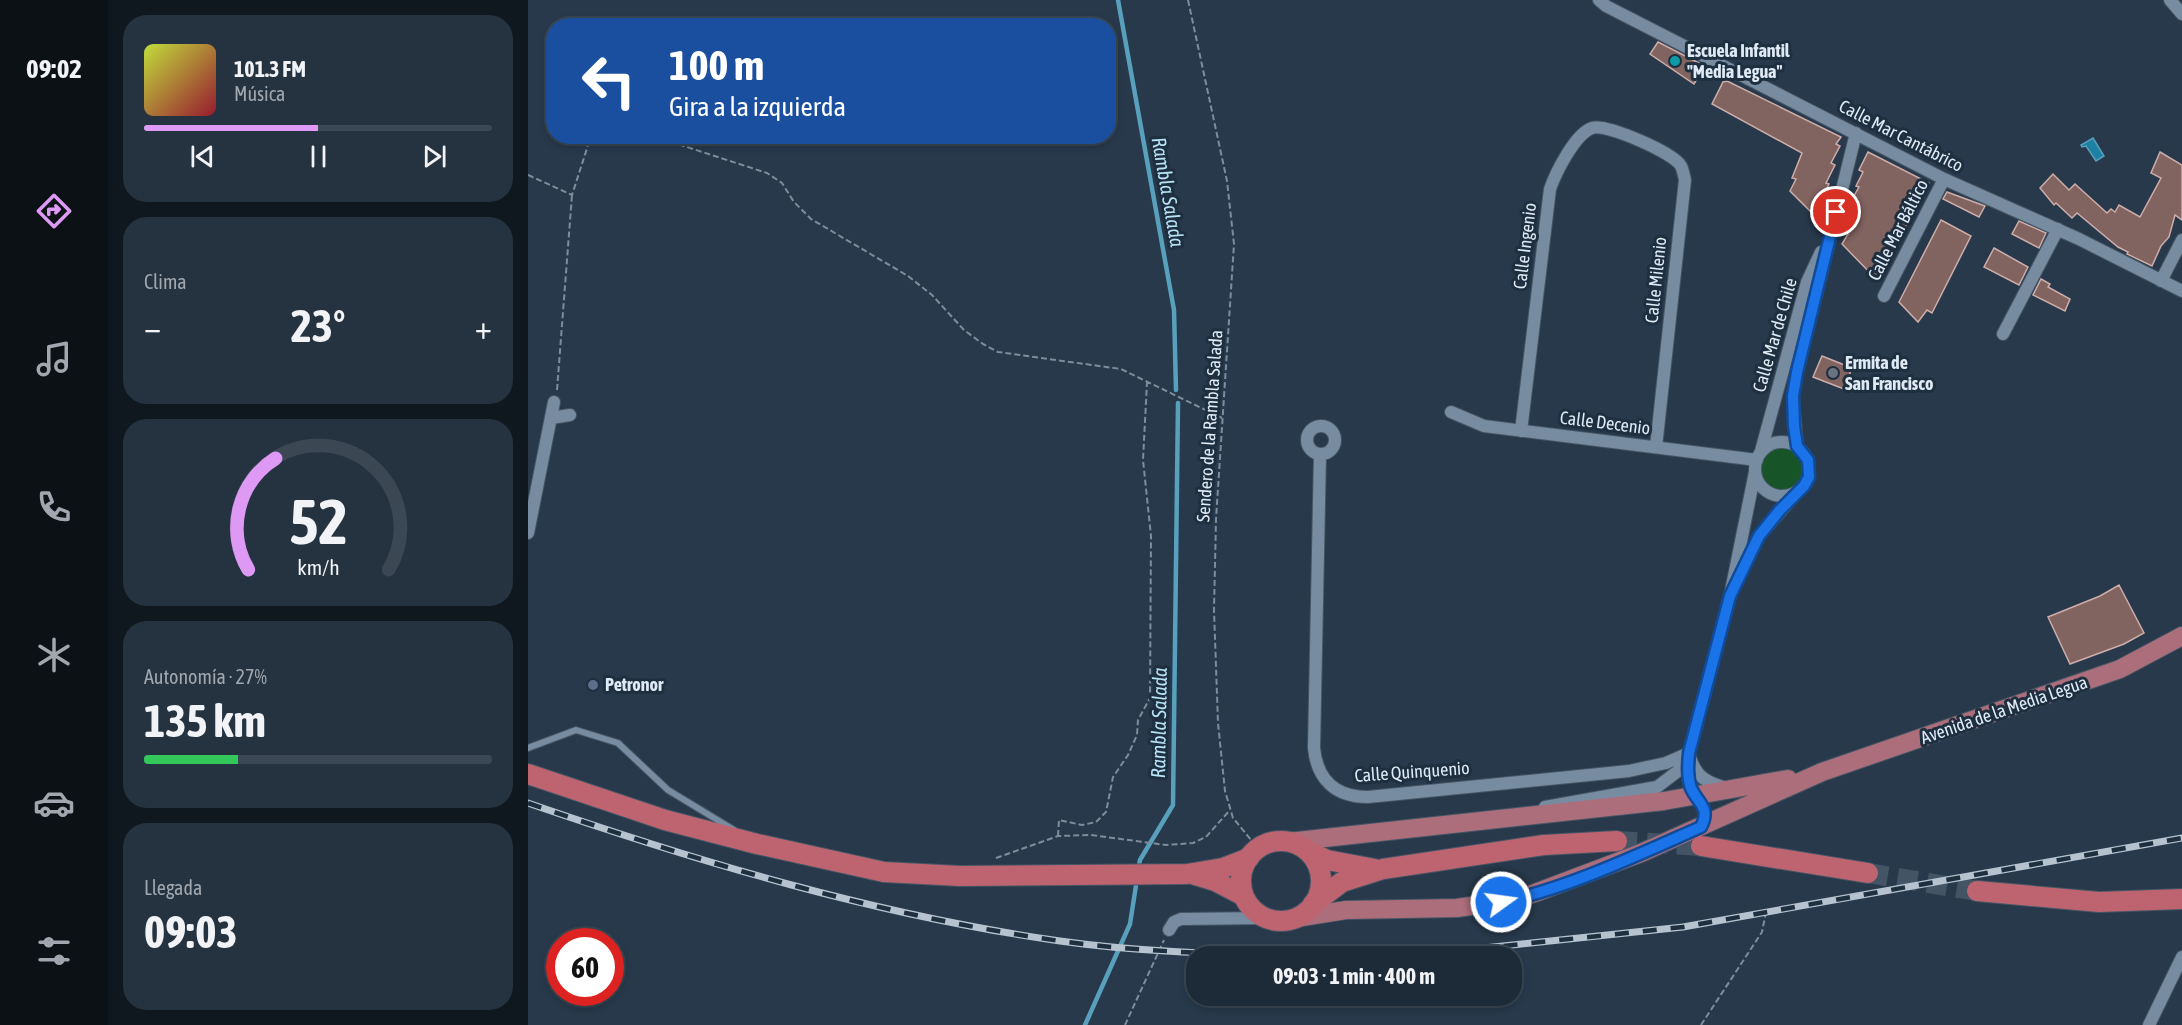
<!DOCTYPE html>
<html lang="es">
<head>
<meta charset="utf-8">
<style>
  body { margin:0; font-family:"Asap Condensed",sans-serif; background:#253340; color:#f1f3f6; height:100vh; display:flex; flex-direction:column; font-size:22px; white-space:nowrap }
  * { box-sizing:border-box; margin:0 }
  p { font-size:20px; color:#a0a7ae }
  .icon { flex:none; width:33px; height:33px; fill:none; stroke:currentColor; stroke-width:2; stroke-linecap:round; stroke-linejoin:round }
  .map { position:relative; flex:1; overflow:hidden }
  .sheet { display:flex; flex-direction:column; gap:15px; padding:15px; background:#10181f; width:420px }
  .sheet>* { flex:none }
  .guide { position:absolute; left:18px; top:18px; width:570px; height:126px; border-radius:24px; box-shadow:0 3px 9px #0003,0 0 0 2px #3b4753; background:#1a4fa0; color:#fff; overflow:hidden }
  .speed { position:absolute; left:18px; top:928px; display:flex; gap:12px; font-size:30px; font-weight:700; text-align:center }
  .speed>* { display:grid; place-content:center; width:78px; height:78px; border-radius:50%; background:#1d2b38; box-shadow:0 3px 9px #0003,0 0 0 2px #3b4753; line-height:1 }
  .speed .limit { border:9px solid #d22; background:#fff; color:#111 }
  .pin { position:absolute; display:grid; place-items:center; width:51px; height:51px; color:#fff; margin:-26px; border:3px solid #fff; border-radius:50%; box-shadow:0 2px 6px #0007 }
  .me { position:absolute; width:66px; margin:-33px; rotate:76deg; stroke-linejoin:round; filter:drop-shadow(0 0 4px #0008) }
  .turn { display:flex; align-items:center; gap:21px; height:126px; padding:0 24px; font-size:27px }
  .turn .icon { width:78px; height:78px; stroke-width:2.5 }
  .turn b { display:block; font-size:42px; line-height:51px }
  .big { font-size:45px; font-weight:700; line-height:1.1 }
  .sheet .tile { flex:1; display:flex; flex-direction:column; justify-content:center; gap:9px; min-width:0; padding:0 21px; border-radius:24px; background:#253340 }
  .sheet .dial { align-items:center; gap:0 }
  .dial svg { height:156px; overflow:visible; fill:none; stroke:#3b4753; stroke-width:7; stroke-linecap:round; text-anchor:middle }
  .dial text { fill:#f1f3f6; stroke:none }
  .song { display:flex; align-items:center; gap:18px }
  .cover { width:72px; height:72px; border-radius:9px; background:linear-gradient(135deg,hsl(70 70% 55%),hsl(350 70% 35%)) }
  .played { height:6px; border-radius:3px; background:linear-gradient(90deg,#dd99f4 50%,#3b4753 50%) }
  .keys { display:flex; justify-content:space-around; direction:ltr }
  .heat { display:flex; justify-content:space-between; align-items:center; font-size:33px; direction:ltr }
  .charge { height:9px; border-radius:4px; background:linear-gradient(90deg,#34c759 27%,#3b4753 0) }
  .trip { position:absolute; left:658px; top:946px; width:336px; height:60px; border-radius:24px; background:#1d2b38; box-shadow:0 3px 9px #0003,0 0 0 2px #3b4753; font-weight:700; line-height:60px; text-align:center }
  main { display:flex; flex:1; min-height:0 }
  .tab-bar { display:flex; flex-direction:column; width:108px; justify-content:space-around; align-items:center; background:#0c1116; color:#a0a7ae }
  .tab-bar .icon { width:42px; height:42px }
  .tab-bar .on { color:#dd99f4 }
  .tab-bar b { font-size:27px; color:#f1f3f6 }
  .map>svg:first-child { display:block }
  .green { fill:#175529 }
  .water { fill:#1e80a3; stroke:#58a0bc; stroke-width:1.5 }
  .lines { fill:none; stroke-linecap:round; stroke-linejoin:round }
  .stream { stroke:#58a0bc; stroke-width:4.5 }
  .building { fill:#816360; stroke:#ceadaa; stroke-width:1.5 }
  .trunk-tunnel { stroke:#435464; stroke-width:20; stroke-dasharray:20 10; stroke-linecap:butt }
  .service-casing { stroke:#455564; stroke-width:8 }
  .minor-casing { stroke:#455564; stroke-width:14 }
  .primary-casing { stroke:#455564; stroke-width:20 }
  .trunk-casing { stroke:#455564; stroke-width:22 }
  .path { stroke:#7e8d9c; stroke-width:2; stroke-dasharray:6 3; stroke-linecap:butt }
  .service { stroke:#788ca1; stroke-width:6 }
  .minor { stroke:#788ca1; stroke-width:12 }
  .primary { stroke:#ad6e7c; stroke-width:18 }
  .trunk { stroke:#be6470; stroke-width:20 }
  .rail-casing { stroke:#b6c3cf; stroke-width:7 }
  .rail { stroke:#1e2f40; stroke-width:4.5; stroke-dasharray:14; stroke-linecap:butt }
  .route-casing { stroke:#114b97; stroke-width:15 }
  .route { stroke:#1a73e8; stroke-width:10 }
  .culture-dot { fill:#0f9aa8; stroke:#1e2f40; stroke-width:2 }
  .worship-dot { fill:#6b7280; stroke:#1e2f40; stroke-width:2 }
  .service-dot { fill:#5c6f8a; stroke:#1e2f40; stroke-width:2 }
  .labels { text-anchor:middle; stroke-width:6; stroke-linejoin:round; paint-order:stroke }
  .poi-label { font-size:18px; font-weight:bold; fill:#dfeaf5; stroke:#1e2f40; text-anchor:start }
  .street-label { font-size:18px; fill:#dfeaf5; stroke:#1e2f40 }
  .water-label { font-size:20px; font-style:italic; fill:#b8e2f6; stroke:#1e2f40 }
</style>
</head>
<body>
<main>
<nav class="tab-bar">
<b>09:02</b>
<svg class="icon on" aria-label="directions" viewBox="0 0 24 24"><path d="M12 3l9 9-9 9-9-9zM9 14v-3h6M13 9l2 2-2 2"/></svg>
<svg class="icon" aria-label="music" viewBox="0 0 24 24"><path d="M9 18V5l10-2v13"/><circle cx="6" cy="18" r="3"/><circle cx="16" cy="16" r="3"/></svg>
<svg class="icon" aria-label="phone" viewBox="0 0 24 24"><path d="M5 4h4l2 5-3 2q2 4 5 5l2-3 5 2v4C11 20 4 13 5 4z"/></svg>
<svg class="icon" aria-label="climate" viewBox="0 0 24 24"><path d="M12 3v18M4 7l16 10M4 17L20 7"/></svg>
<svg class="icon" aria-label="car" viewBox="0 0 24 24"><path d="M5 17H2v-5l4-1 3-4h7l3 4 3 1v5h-3M9 17h6M6 11h13"/><circle cx="7" cy="17" r="2"/><circle cx="17" cy="17" r="2"/></svg>
<svg class="icon" aria-label="filters" viewBox="0 0 24 24"><path d="M4 7h16M4 17h16"/><circle cx="9" cy="7" r="2"/><circle cx="15" cy="17" r="2"/></svg>
</nav>
<section class="sheet">
<div class="tile">
<div class="song"><i class="cover"></i><div><b>101.3 FM</b><p>Música</p></div></div>
<div class="played"></div>
<div class="keys"><svg class="icon" aria-label="previous" viewBox="0 0 24 24"><path d="M18 5L8 12l10 7zM5 5v14"/></svg><svg class="icon" aria-label="pause" viewBox="0 0 24 24"><path d="M8 5v14M16 5v14"/></svg><svg class="icon" aria-label="next" viewBox="0 0 24 24"><path d="M6 5l10 7-10 7zM19 5v14"/></svg></div>
</div>
<div class="tile"><p>Clima</p>
<div class="heat"><a>−</a><b class="big">23°</b><a>+</a></div>
</div>
<div class="tile dial"><svg viewBox="0 0 100 80">
<path d="M14 69A42 42 0 1 1 86 69"/>
<path d="M14 69A42 42 0 0 1 28 12" stroke="#dd99f4"/>
<text x="50" y="56" font-size="32" font-weight="700">52</text>
<text x="50" y="72" font-size="11">km/h</text>
</svg></div>
<div class="tile"><p>Autonomía · 27%</p><b class="big">135 km</b><div class="charge"></div></div>
<div class="tile"><p>Llegada</p><b class="big">09:03</b></div>
</section>
<div class="map">
<svg width="1654" height="1025" viewBox="0 0 1654 1025">
  <rect width="100%" height="100%" fill="#27394b"/>
  <path class="green" d="M1231 469a23 23 0 1 1 46 0a23 23 0 1 1-46 0Z"/>
  <path class="water" d="M1565,138L1576,156L1568,161L1558,146L1554,147L1553,145Z"/>
  <g class="lines">
    <path class="stream" d="M590,0L646,310L648,390
      M610,871L612,860L645,805L650,403
      M557,1025L602,924L609,879"/>
  </g>
  <path class="building" d="M1130,42L1177,66L1166,84L1122,54Z
    M1199,81L1313,137L1308,144L1312,146L1303,163L1307,165L1298,183L1301,184L1286,215L1262,191L1268,179L1264,178L1274,153L1184,104L1195,82Z
    M1340,152L1401,183L1349,280L1314,244L1320,234L1316,232L1323,219L1320,217L1326,203L1323,201L1331,187L1328,186L1335,172L1331,170Z
    M1632,152L1654,165V220L1647,215L1641,237L1633,246L1624,266L1599,254L1600,252L1590,247L1549,213L1544,218L1528,203L1526,205L1512,188L1525,174L1541,190L1547,184L1579,213L1583,209L1587,212L1591,205L1612,217L1633,178L1623,173Z
    M1419,192L1457,206L1451,217L1415,199Z
    M1413,220L1443,236L1404,313L1399,310L1390,322L1371,302Z
    M1491,221L1518,233L1511,248L1484,234Z
    M1466,248L1500,267L1491,285L1456,267Z
    M1513,279L1522,284L1520,287L1542,299L1537,311L1505,295Z
    M1294,356L1324,368L1316,389L1285,377Z
    M1591,585L1616,633L1596,644L1542,664L1520,617L1572,596Z"/>
  <g class="lines">
    <path class="trunk-tunnel" d="M1089,841L1173,846
      M1340,873L1449,891"/>
    <defs>
      <path id="service" d="M0,748L48,730L90,743L140,790L206,830"/>
      <path id="minor" d="M1071,0L1078,6L1416,179L1551,239L1654,291
        M1642,0L1654,14
        M1633,281L1654,240
        M1356,296L1416,179
        M1475,334L1530,229
        M923,412L956,426L1229,460
        M23,418L42,415
        M779 440a14 14 0 1 1 28 0a14 14 0 1 1-28 0Z
        M993,431L1022,189C1028,172 1047,134 1064,128C1078,123 1146,153 1153,166C1155,170 1156,176 1157,180L1128,447
        M1227 469a27 27 0 1 1 54 0a27 27 0 1 1-54 0Z
        M1269,446L1265,396L1269,372L1328,133
        M1233,451L1279,282L1293,252
        M792,454L786,748C789,780 808,797 840,797L1101,771L1138,763L1161,753
        M0,533L26,402
        M1211,576L1231,536L1267,495
        M1162,757C1168,777 1179,783 1199,788
        M1169,796C1159,783 1160,769 1161,753L1202,596L1227,472
        M1017,807L1129,787L1150,771L1160,754
        M641,930L646,922L653,919L740,918
        M1621,1025L1654,957"/>
      <path id="primary" d="M760,842L1136,801L1260,779
        M768,918L818,910L929,908L984,900L1007,893L1113,853L1294,772L1592,669L1654,636"/>
      <path id="trunk" d="M0,774L137,820L229,844L356,872L432,876L659,874L695,868L721,858
        M713 881a40 40 0 1 1 80 0a40 40 0 1 1-80 0Z
        M1173,846L1340,873
        M780,851L799,860L847,869
        M667,875L687,881L712,894
        M1449,891L1571,902L1654,899
        M785,904L814,882L855,869L1016,845L1089,841"/>
    </defs>
    <use href="#service" class="service-casing"/>
    <use href="#minor" class="minor-casing"/>
    <use href="#primary" class="primary-casing"/>
    <use href="#trunk" class="trunk-casing"/>
    <path class="path" d="M660,0L699,181L706,244L688,519L686,610L690,723L697,791L705,818L724,841
      M125,136L239,173L254,183L266,202L283,219L380,276L404,295L436,330L455,344L470,352L593,369L694,418
      M0,175L44,195L63,136
      M29,390L44,195
      M530,836L531,820L554,825L568,822L578,812L585,777L600,755L609,735L610,720L622,698L623,536L615,460L619,382
      M468,858L530,836L563,835L638,845L665,843L678,837L702,810
      M597,1025L636,940
      M1173,1025L1234,932L1238,912"/>
    <use href="#service" class="service"/>
    <use href="#minor" class="minor"/>
    <use href="#primary" class="primary"/>
    <use href="#trunk" class="trunk"/>
    <defs>
      <path id="rail" d="M0,803C174,863 349,915 532,941C624,954 719,954 813,957
        M836,957L928,951L1155,927L1654,838"/>
    </defs>
    <use href="#rail" class="rail-casing"/>
    <use href="#rail" class="rail"/>
  </g>
  <g class="lines">
    <defs>
      <path id="route" d="M973,902C1036,890 1114,853 1173,827C1183,807 1170,804 1163,788C1159,777 1160,765 1161,753L1202,596L1231,536L1252,510L1276,486L1281,477L1280,460L1269,446L1266,426L1265,396L1269,372L1308,212"/>
    </defs>
    <use href="#route" class="route-casing"/>
    <use href="#route" class="route"/>
  </g>
  <circle class="culture-dot" cx="1147" cy="61" r="6"/>
  <circle class="worship-dot" cx="1305" cy="373" r="6"/>
  <circle class="service-dot" cx="65" cy="685" r="6"/>
  <g class="labels">
    <g class="poi-label">
      <text x="1159" y="57">Escuela Infantil<tspan x="1159" dy="21">"Media Legua"</tspan></text>
      <text x="1317" y="369">Ermita de<tspan x="1317" dy="21">San Francisco</tspan></text>
      <text x="77" y="691">Petronor</text>
    </g>
    <g class="street-label">
      <text transform="translate(1373 136) rotate(27)" y="6">Calle Mar Cantábrico</text>
      <text transform="translate(1370 230) rotate(-63)" y="6">Calle Mar Báltico</text>
      <text transform="translate(997 246) rotate(-83)" y="6">Calle Ingenio</text>
      <text transform="translate(1128 280) rotate(-84)" y="6">Calle Milenio</text>
      <text transform="translate(1247 335) rotate(-74)" y="6">Calle Mar de Chile</text>
      <text transform="translate(1077 423) rotate(7)" y="6">Calle Decenio</text>
      <text transform="translate(682 426) rotate(-86)" y="6">Sendero de la Rambla Salada</text>
      <text transform="translate(1476 710) rotate(-19)" y="6">Avenida de la Media Legua</text>
      <text transform="translate(884 772) rotate(-4)" y="6">Calle Quinquenio</text>
    </g>
    <g class="water-label">
      <text transform="translate(640 192) rotate(80)" y="7">Rambla Salada</text>
      <text transform="translate(631 723) rotate(-89)" y="7">Rambla Salada</text>
    </g>
  </g>
</svg>
<div class="speed"><div class="limit">60</div></div>
<div class="pin" style="left:1308px;top:212px;background:#d93025"><svg class="icon" aria-label="arrive" viewBox="0 0 24 24"><path d="M6 21V4h12l-3 4 3 4H6"/></svg></div>
<svg class="me" style="left:973px;top:902px" viewBox="-20 -20 40 40"><circle r="17" fill="#1a73e8" stroke="#fff" stroke-width="3"/><path d="M0-11L8 9 0 5-8 9z" fill="#fff"/></svg>
<div class="trip">09:03 · 1 min · 400 m</div>
<div class="guide">
<div class="turn"><svg class="icon" aria-label="left" viewBox="0 0 24 24"><path d="M17 20v-9H6M10 6l-5 5 5 5"/></svg><div><b>100 m</b>Gira a la izquierda</div></div>
</div>
</div>
</main>
</body>
</html>
